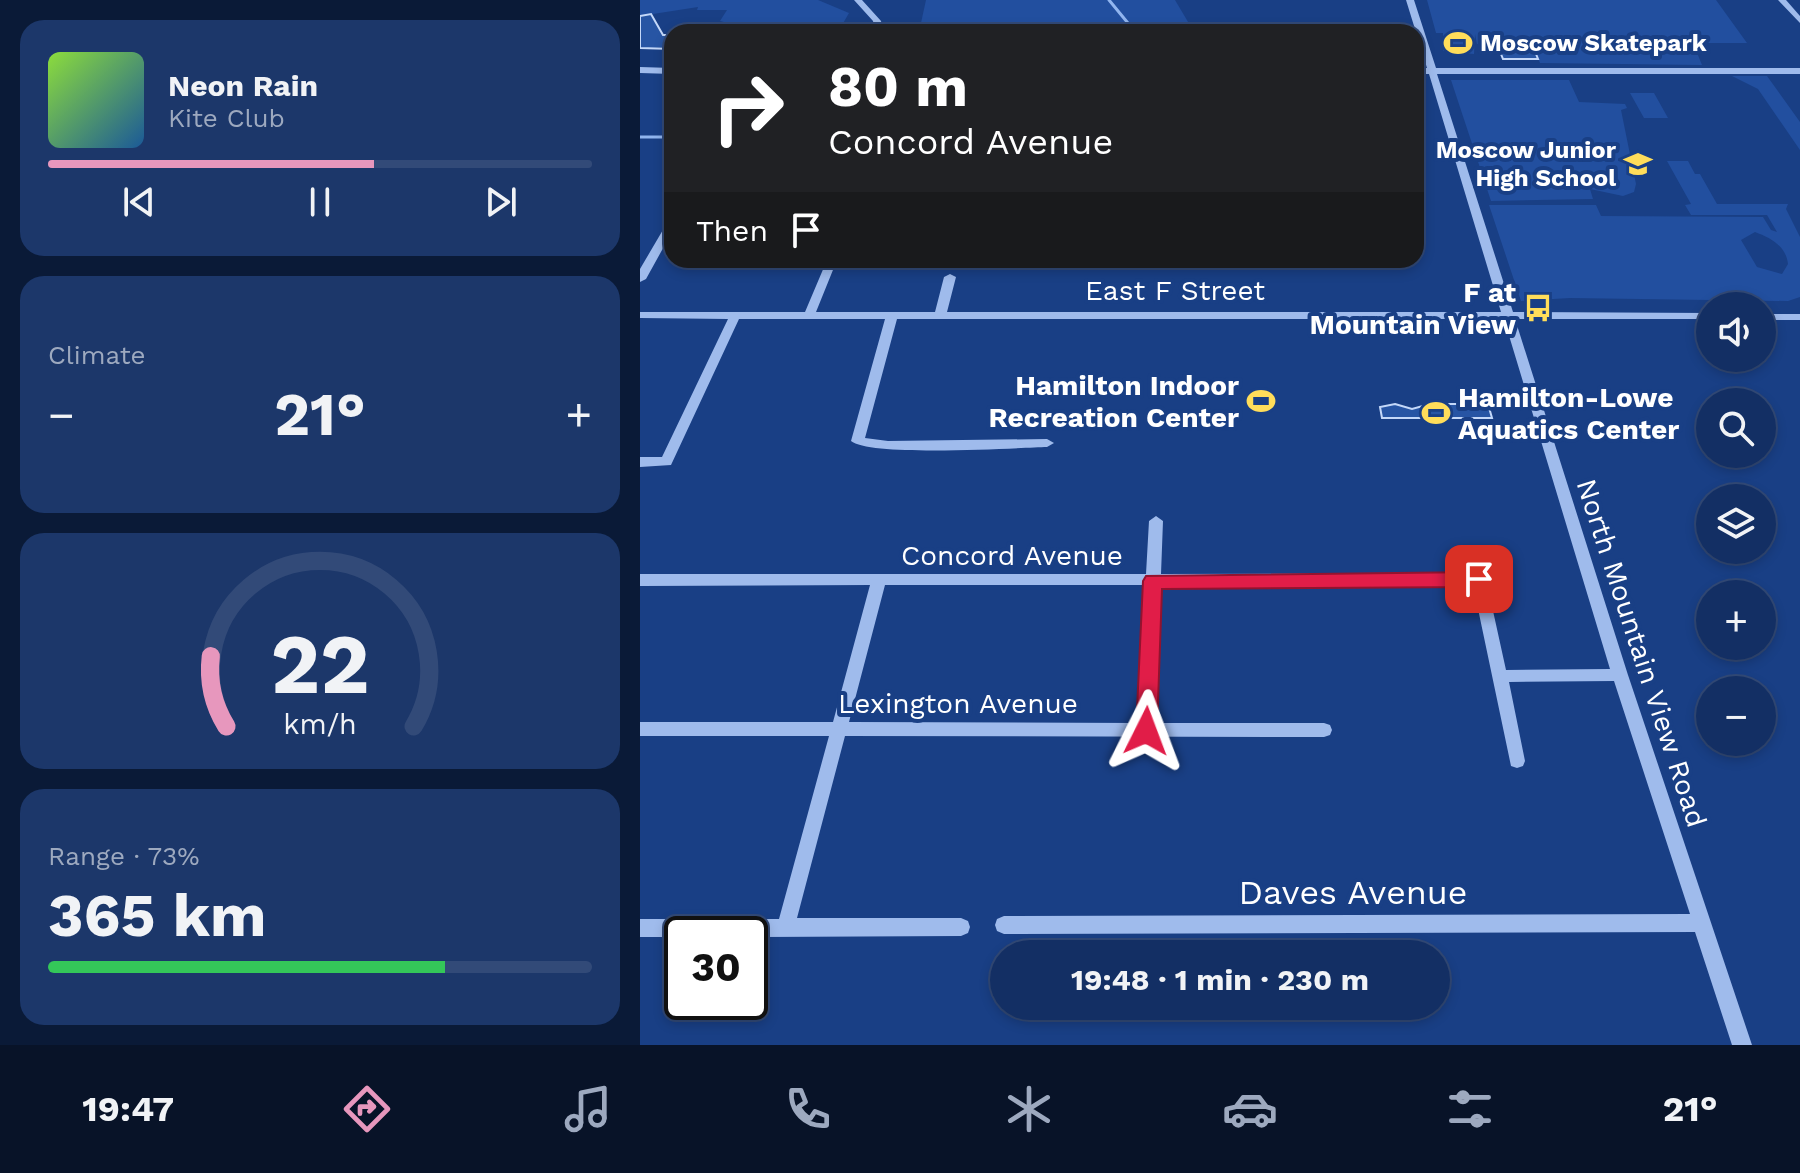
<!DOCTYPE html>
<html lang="en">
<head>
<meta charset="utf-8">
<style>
  body { margin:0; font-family:"Work Sans",sans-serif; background:#1c376a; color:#f1f3f6; height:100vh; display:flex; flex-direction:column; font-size:30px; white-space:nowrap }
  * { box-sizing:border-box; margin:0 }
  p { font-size:26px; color:#9da9bf }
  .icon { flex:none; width:44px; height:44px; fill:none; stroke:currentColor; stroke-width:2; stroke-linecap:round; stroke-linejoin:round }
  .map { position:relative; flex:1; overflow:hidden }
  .side { display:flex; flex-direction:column; gap:20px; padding:20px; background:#0a1a37; width:640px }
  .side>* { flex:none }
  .guide { position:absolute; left:24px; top:24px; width:760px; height:244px; border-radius:24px; box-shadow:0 4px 12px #0003,0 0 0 2px #324a78; background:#202124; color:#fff; overflow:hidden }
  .fabs { position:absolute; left:1056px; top:292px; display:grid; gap:16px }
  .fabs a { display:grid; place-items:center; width:80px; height:80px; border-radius:50%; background:#132f64; box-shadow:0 4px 12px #0003,0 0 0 2px #324a78; font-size:40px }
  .speed { position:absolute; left:24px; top:916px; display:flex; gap:16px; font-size:40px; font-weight:700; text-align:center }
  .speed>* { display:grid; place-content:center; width:104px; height:104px; border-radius:50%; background:#132f64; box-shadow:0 4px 12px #0003,0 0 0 2px #324a78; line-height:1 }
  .speed .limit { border:4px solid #111; border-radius:12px; background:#fff; color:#111 }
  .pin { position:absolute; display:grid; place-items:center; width:68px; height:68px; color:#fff; margin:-34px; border-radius:16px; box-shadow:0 4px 12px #0006 }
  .me { position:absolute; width:88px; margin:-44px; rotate:3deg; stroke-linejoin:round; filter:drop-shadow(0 0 6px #0008) }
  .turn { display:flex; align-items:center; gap:28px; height:168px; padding:0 32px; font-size:36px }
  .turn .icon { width:104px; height:104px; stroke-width:2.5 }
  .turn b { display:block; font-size:56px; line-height:68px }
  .then { display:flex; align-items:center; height:76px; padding:0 32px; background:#0003; gap:16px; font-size:30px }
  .big { font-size:60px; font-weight:700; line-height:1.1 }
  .side .card { flex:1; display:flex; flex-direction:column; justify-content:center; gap:12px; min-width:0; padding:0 28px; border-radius:24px; background:#1c376a }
  .side .dial { align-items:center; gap:0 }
  .dial svg { height:208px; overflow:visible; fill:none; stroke:#324a78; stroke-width:7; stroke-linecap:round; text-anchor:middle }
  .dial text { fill:#f1f3f6; stroke:none }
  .song { display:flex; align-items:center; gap:24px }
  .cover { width:96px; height:96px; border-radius:12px; background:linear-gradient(135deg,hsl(90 70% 55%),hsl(210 70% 35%)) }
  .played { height:8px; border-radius:4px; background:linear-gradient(90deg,#e797bd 60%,#324a78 60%) }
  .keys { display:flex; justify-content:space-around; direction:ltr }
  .heat { display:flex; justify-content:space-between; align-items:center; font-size:44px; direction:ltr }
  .charge { height:12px; border-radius:6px; background:linear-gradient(90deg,#34c759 73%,#324a78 0) }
  .trip { position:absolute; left:350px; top:940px; width:460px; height:80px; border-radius:40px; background:#132f64; box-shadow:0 4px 12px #0003,0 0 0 2px #324a78; font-weight:700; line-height:80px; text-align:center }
  .tab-bar { display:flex; height:128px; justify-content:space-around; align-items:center; background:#081328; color:#9da9bf }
  .tab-bar .icon { width:56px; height:56px }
  .tab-bar .on { color:#e797bd }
  .tab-bar b { font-size:36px; color:#f1f3f6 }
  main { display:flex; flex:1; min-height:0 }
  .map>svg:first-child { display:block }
  .green { fill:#224f9f; fill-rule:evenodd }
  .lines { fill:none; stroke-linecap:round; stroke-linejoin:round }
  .stream { stroke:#91b5ef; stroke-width:3 }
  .building { fill:#2755a4; stroke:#c4d8f9; stroke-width:2 }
  .minor { fill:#9fbbec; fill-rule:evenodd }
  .route { fill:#e11d48; stroke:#92132f; stroke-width:2 }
  .labels { text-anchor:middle; stroke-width:8; stroke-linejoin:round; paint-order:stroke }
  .far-poi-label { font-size:24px; font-weight:bold; fill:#fff; stroke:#193f85; text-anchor:start }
  .street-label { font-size:28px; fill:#fff; stroke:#193f85 }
  .poi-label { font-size:28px; font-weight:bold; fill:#fff; stroke:#193f85; text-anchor:end }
  .near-street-label { font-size:34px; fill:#fff; stroke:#193f85 }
</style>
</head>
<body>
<main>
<section class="side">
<div class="card">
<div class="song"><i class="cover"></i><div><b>Neon Rain</b><p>Kite Club</p></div></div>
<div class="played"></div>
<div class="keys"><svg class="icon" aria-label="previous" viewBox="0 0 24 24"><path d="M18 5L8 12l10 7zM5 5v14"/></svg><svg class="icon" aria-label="pause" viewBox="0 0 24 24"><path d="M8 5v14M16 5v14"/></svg><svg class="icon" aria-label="next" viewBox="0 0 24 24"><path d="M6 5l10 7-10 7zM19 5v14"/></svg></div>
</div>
<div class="card"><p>Climate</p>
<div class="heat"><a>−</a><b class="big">21°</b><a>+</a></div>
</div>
<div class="card dial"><svg viewBox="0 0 100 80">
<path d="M14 69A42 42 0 1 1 86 69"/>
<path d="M14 69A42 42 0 0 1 8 42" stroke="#e797bd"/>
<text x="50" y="56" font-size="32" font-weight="700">22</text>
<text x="50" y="72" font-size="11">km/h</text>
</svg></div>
<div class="card"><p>Range · 73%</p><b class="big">365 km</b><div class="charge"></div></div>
</section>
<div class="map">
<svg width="1160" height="1045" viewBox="0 0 1160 1045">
  <rect width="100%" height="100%" fill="#193f85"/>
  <path class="green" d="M0,0H178L209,13L198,32H93L100,30L96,25L80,21L87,10H57L58,7L0,16Z
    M286,0H535L554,32H279Z
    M787,0H1076L1107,43H1053L1062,65L900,63L892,44H837L835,34L834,54L803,51V33H796Z
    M1092,76H1127L1160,122V150L1118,89Z
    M811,80H929L939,102L985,104L987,108L981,110L996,184L994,192L983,196L950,189L953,199L851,201Z
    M990,93H1014L1028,118H1004Z
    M1027,161H1048L1055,174H1060L1077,204H1148L1146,209L1160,237V297L1148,301L930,298L881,301L849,205H956L961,216L1123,217L1131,230L1137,232L1127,215H1051L1045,205L1051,204ZM1115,232C1131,238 1146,246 1148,264L1142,274L1117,267L1101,240Z"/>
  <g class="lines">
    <path class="stream" d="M469,0L492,28L491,32
      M0,137H32"/>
  </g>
  <path class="building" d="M11,14L23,35H32V49L0,48V16Z
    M857,44H892L898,59H863Z
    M755,404L772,409L790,404H848L852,418H742L740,407Z"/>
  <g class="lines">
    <path class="minor" d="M214,0H222L241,21L243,32H235L233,21Z
      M766,0H774L796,68H1160V74H797L873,312L1070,313V319H875L988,675L1112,1045H1092L1055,932L364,934L357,931L355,925L357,919L364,916L1050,914L974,681L869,682L885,761L883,766L877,768L871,766L833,585H520L515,723H684L690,725L692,730L690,735L684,737L205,736L157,918H321L328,921L330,927L328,933L321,936L110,937V934H42V937H0V919H139L189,736H0V722H193L230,585L0,586V574H506L509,521L516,516L523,521L521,574L839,573L844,575L846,579L866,670L970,669L864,319H257L225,438L248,441L407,439L414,443L407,447C374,448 230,457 211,441L245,319H99L31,465L0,467V457H22L88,319L0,318V312H165L187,260H197L176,312H295L304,277L310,274L316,277L307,312H861L789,74H776V68H787ZM245,585H506L498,723L209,722Z
      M1138,0H1146L1160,16V23Z
      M0,67L32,68V74L0,73Z
      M32,220V232L6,279L0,282V269L27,223Z
      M1122,314H1160V320H1122Z"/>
  </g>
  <path class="route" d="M839,572L848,579L839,587L522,589L517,731L514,737L506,740L499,737L496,731L503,581L506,576Z"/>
  <defs>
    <symbol id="stadium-bare" viewBox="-9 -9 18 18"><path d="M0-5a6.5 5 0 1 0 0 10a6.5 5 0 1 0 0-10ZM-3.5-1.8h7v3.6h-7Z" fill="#ffdd5a" stroke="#193f85" stroke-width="2.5" paint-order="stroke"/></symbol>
    <symbol id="school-bare" viewBox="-9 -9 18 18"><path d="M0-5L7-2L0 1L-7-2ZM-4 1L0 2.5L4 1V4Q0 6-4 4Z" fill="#ffdd5a" stroke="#193f85" stroke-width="2.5" paint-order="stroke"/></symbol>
    <symbol id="bus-bare" viewBox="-9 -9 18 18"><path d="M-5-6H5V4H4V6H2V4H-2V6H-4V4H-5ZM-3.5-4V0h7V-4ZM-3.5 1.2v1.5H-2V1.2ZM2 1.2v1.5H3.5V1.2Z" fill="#ffdd5a" stroke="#193f85" stroke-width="2.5" paint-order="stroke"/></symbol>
  </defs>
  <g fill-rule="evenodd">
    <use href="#stadium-bare" x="798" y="23" width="40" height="40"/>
    <use href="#school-bare" x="978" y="144" width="40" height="40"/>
    <use href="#bus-bare" x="878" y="288" width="40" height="40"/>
    <use href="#stadium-bare" x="601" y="381" width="40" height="40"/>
    <use href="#stadium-bare" x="776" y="393" width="40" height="40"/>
  </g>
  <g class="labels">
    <g class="far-poi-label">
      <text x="840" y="51">Moscow Skatepark</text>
      <text x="976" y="158" text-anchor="end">Moscow Junior<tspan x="976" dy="28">High School</tspan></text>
    </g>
    <g class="street-label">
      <text x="535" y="300">East F Street</text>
      <text x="372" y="565">Concord Avenue</text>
      <text transform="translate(1002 653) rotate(72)" y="10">North Mountain View Road</text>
      <text x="318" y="713">Lexington Avenue</text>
    </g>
    <g class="poi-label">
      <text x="876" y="302">F at<tspan x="876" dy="32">Mountain View</tspan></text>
      <text x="599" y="395">Hamilton Indoor<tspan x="599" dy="32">Recreation Center</tspan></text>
      <text x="818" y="407" text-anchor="start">Hamilton-Lowe<tspan x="818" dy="32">Aquatics Center</tspan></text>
    </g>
    <g class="near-street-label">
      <text x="713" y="904">Daves Avenue</text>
    </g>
  </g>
</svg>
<div class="fabs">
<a><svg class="icon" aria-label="sound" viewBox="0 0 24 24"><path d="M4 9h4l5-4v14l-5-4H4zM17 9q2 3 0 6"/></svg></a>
<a><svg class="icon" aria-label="search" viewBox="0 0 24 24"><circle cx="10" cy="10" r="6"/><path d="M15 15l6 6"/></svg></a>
<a><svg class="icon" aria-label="layers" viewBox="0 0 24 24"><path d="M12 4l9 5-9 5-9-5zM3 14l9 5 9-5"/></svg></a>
<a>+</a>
<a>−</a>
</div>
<div class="speed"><div class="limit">30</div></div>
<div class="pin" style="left:839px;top:579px;background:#d93025"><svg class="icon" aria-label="arrive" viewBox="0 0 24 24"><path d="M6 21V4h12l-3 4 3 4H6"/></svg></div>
<svg class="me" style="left:506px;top:731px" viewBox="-20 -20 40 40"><path d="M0-17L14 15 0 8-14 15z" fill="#e11d48" stroke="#fff" stroke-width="4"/></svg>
<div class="trip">19:48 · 1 min · 230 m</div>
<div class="guide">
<div class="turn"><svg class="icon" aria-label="right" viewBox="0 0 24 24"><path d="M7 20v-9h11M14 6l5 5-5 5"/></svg><div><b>80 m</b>Concord Avenue</div></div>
<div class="then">Then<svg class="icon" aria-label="arrive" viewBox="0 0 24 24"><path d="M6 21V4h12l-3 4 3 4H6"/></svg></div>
</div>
</div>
</main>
<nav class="tab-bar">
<b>19:47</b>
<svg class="icon on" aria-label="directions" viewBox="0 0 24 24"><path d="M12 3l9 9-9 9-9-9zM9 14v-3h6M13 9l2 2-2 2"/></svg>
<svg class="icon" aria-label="music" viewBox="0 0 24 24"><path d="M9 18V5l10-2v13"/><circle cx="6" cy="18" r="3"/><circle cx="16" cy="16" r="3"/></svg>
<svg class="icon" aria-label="phone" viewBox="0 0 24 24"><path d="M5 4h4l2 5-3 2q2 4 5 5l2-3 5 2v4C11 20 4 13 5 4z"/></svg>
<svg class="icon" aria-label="climate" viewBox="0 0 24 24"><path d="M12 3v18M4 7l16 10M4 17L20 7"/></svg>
<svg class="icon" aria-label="car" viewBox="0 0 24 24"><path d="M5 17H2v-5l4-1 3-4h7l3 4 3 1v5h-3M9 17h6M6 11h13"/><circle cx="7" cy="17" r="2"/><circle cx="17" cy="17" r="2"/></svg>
<svg class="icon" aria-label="filters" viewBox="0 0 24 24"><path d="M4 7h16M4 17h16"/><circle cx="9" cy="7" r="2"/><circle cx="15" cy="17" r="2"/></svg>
<b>21°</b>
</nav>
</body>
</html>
